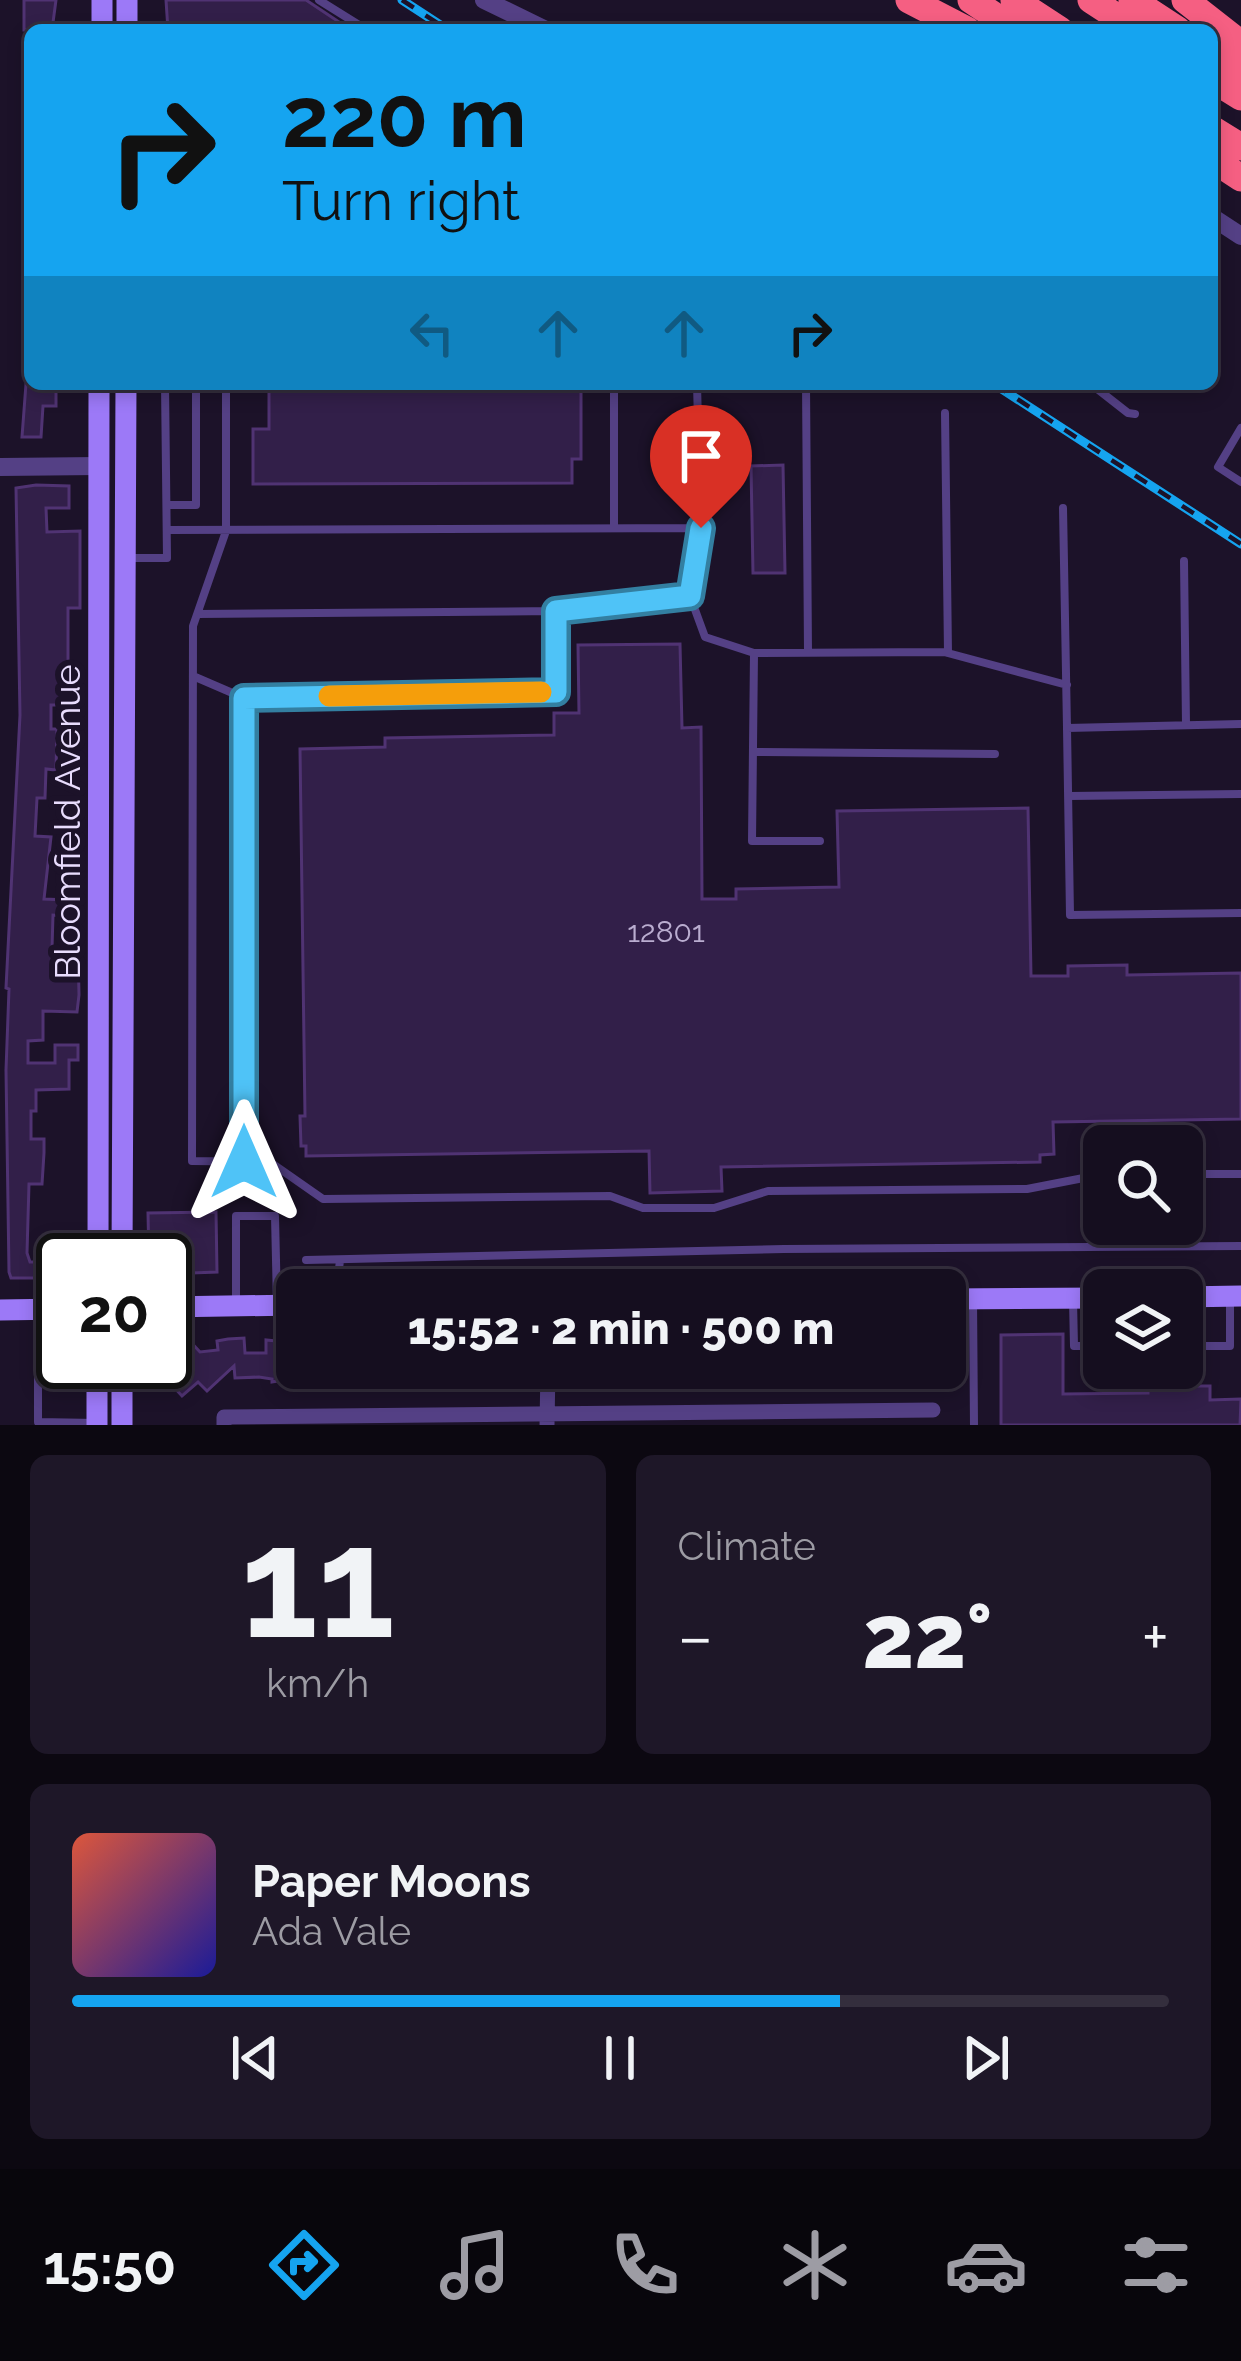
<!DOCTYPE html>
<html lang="en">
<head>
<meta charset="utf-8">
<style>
  body { margin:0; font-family:Raleway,sans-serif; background:#1e1728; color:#f1f3f6; height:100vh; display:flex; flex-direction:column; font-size:45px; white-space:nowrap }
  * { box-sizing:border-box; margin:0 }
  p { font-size:39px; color:#9d9ca4 }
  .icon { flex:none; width:66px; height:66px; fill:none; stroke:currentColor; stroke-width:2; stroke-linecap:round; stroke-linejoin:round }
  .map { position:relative; height:1425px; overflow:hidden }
  .sheet { display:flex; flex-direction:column; gap:30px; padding:30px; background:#0c0811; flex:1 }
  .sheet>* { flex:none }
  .guide { position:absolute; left:24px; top:24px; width:1194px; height:366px; border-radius:18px; box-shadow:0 6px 18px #0003,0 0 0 3px #342e3d; background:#15a4f0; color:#111; overflow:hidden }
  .tools { position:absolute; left:1083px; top:1125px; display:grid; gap:24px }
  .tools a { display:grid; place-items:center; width:120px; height:120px; border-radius:18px; background:#150e1f; box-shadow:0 6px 18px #0003,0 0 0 3px #342e3d; font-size:60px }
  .speed { position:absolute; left:36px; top:1233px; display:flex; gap:24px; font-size:60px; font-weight:700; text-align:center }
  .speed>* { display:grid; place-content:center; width:156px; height:156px; border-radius:50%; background:#150e1f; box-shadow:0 6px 18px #0003,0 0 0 3px #342e3d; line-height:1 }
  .speed .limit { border:6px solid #111; border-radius:18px; background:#fff; color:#111 }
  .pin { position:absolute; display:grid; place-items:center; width:102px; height:102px; color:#fff; margin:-123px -51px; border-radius:50% 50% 50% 0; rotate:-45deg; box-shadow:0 0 12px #0007 }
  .pin .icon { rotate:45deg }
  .me { position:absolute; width:132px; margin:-66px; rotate:0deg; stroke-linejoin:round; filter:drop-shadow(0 0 9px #0008) }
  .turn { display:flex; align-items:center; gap:42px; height:252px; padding:0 60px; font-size:54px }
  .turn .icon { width:156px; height:156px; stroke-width:2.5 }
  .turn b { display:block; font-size:84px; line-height:102px }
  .lanes { display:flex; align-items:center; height:114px; padding:0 60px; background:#0003; justify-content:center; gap:60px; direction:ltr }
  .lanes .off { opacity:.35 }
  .big { font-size:90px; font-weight:800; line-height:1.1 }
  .sheet .card { flex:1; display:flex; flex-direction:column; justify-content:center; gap:18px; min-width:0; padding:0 42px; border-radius:18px; background:#1e1728 }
  .sheet .dial { align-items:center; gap:0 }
  .dial b { font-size:156px; line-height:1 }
  .song { display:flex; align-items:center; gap:36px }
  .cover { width:144px; height:144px; border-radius:18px; background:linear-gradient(135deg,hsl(10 70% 55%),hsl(240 70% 35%)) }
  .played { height:12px; border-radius:6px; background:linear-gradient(90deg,#15a4f0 70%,#342e3d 70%) }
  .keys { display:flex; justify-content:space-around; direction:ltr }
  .heat { display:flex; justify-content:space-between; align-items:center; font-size:66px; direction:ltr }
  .sheet .tiles { flex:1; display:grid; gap:30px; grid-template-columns:1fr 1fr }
  .card:last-child { grid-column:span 2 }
  .trip { position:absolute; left:276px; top:1269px; width:690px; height:120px; border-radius:18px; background:#150e1f; box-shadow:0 6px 18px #0003,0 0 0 3px #342e3d; font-weight:800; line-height:120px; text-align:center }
  .dock { display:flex; height:192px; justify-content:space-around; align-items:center; background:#08060c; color:#9d9ca4 }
  .dock .icon { width:84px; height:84px }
  .dock .current { color:#15a4f0 }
  .dock b { font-size:54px; color:#f1f3f6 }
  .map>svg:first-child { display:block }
  .building { fill:#321f49; stroke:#503373; stroke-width:3 }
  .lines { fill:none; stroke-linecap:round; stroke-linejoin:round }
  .service { stroke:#544085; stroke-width:8 }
  .minor { stroke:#544085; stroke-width:15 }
  .tertiary { stroke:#544085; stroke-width:18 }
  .secondary { stroke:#9c79f7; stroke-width:21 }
  .motorway { stroke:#f55f82; stroke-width:27 }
  .rail-casing { stroke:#15a4f0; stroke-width:9 }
  .rail { stroke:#1c1229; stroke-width:4.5; stroke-dasharray:14; stroke-linecap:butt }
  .route-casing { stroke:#337fa1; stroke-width:30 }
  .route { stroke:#4fc3f7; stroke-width:21 }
  .slow { stroke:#f59e0b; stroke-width:21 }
  .labels { text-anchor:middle; stroke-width:12; stroke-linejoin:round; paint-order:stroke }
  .number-label { font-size:30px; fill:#baadd0 }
  .street-label { font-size:36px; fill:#e8dcfd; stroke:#1c1229 }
</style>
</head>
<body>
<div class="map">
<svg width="1241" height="1425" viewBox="0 0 1241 1425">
  <rect width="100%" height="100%" fill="#1c1229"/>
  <path class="building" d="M24,0H56L52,30H24Z
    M166,0H306L351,30H168Z
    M26,384H56V406H43L41,437H22Z
    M269,384H581V459H572V483L253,484V429H269Z
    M783,465L785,573H753L751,466Z
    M36,485L69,486V508H46L47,532L80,531V608H68V658L69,691L80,690V705H51V729H57L56,770L46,769L45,798H37L35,836L51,837L44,899L68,900L67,916L53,915L52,948H78L79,995L77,1012L43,1011V1040L28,1041V1063H55V1045H78V1060H69V1089L36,1090V1111H31V1139H44V1153L42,1184H29L27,1253L30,1262H61V1278H11L9,1272L6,1070L9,989L6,988L20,715L16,488Z
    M680,644L682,728L701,727L702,899H736V889L839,887L837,811L1028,808L1031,976H1068V966L1127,965V975L1241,973V1119L1053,1122L1054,1154L1040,1155V1162L721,1167L722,1191L650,1193L649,1151L306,1156V1146H301L300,1116H305L300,749L385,747V738L554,735V713H579L578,645Z
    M216,1212L217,1272L165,1274V1260H149L148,1213Z
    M1063,1334V1394L1148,1393V1386H1210V1400L1241,1399L1240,1425H1001V1335Z
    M187,1338L200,1352L218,1350L217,1341L228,1339L244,1338L245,1353H266V1340L297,1343V1378L272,1382V1379L259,1377L235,1378L234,1366L207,1391L198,1382L182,1396L170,1383L177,1377L165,1365Z
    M373,1368H512L513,1382L373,1383Z
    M622,1368H704V1379L622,1381Z
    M725,1368H841V1379H725Z"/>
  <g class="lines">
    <path class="service" d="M319,0L367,30
      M226,384V531L193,626L192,1161L270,1162L323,1199L610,1196L643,1208H714L768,1191L1027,1189L1104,1174
      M614,384V528
      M697,384L701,535L690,596L705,637L754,653L944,652L1067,685
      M806,384L808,652
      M1091,384L1128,413L1135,414
      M945,413L948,653
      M1241,428L1218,467L1241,482
      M167,505H196V384
      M1063,508L1067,728
      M167,530L701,528
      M127,558H167L165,384
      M1184,561L1186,725
      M198,614L556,611L690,596
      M754,653L752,841H820
      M193,676L244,698L556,692V611
      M1241,724L1067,728L1070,915L1241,913
      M753,752L995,754
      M1069,796L1241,794
      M244,1162V698
      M1182,1174H1241
      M306,1260L784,1249L1241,1246
      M336,1290L340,1261
      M973,1300L974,1425
      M1073,1300L1074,1346H1104
      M236,1301V1216H275L277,1304
      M38,1314V1422L96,1423
      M1182,1346H1230V1298"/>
    <path class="minor" d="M224,1425V1417L933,1410
      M547,1425L548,1368"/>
    <path class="tertiary" d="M484,0L546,30
      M1212,217L1241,236
      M0,467L98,466"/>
    <path class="secondary" d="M127,0V30
      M102,30V0
      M98,1260L99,384
      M122,1260L126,384
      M1182,1297L1241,1296
      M945,1299L1104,1298
      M165,1307L297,1305
      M0,1310L63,1309
      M97,1362V1425
      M122,1362V1425"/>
    <path class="motorway" d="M909,0L967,30
      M971,0L1016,30
      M1014,0L1060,30
      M1091,0L1137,30
      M1132,0L1178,30
      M1185,0L1241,44
      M1212,53L1241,72
      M1212,79L1241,97
      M1212,129L1241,147
      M1212,159L1241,178"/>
    <defs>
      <path id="rail" d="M402,0L448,30
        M994,384L1241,544"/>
    </defs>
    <use href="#rail" class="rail-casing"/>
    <use href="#rail" class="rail"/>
  </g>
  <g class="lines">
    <defs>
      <path id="route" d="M244,1162V698L556,692V611L690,596L701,528"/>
    </defs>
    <use href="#route" class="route-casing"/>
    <use href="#route" class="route"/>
    <path class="slow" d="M329,696L541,692"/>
  </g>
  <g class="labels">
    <g class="number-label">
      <text x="666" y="942">12801</text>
    </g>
    <g class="street-label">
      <text transform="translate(67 822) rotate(-90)" y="13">Bloomfield Avenue</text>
    </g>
  </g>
</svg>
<div class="tools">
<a><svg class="icon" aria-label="search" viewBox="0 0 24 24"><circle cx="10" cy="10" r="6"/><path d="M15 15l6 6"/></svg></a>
<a><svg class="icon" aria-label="layers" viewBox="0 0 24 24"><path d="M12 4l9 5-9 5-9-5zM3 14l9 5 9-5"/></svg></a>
</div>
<div class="speed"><div class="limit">20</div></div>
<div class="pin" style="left:701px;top:528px;background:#d93025"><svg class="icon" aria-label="arrive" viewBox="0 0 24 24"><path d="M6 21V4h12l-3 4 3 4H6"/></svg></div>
<svg class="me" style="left:244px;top:1162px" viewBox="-20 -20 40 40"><path d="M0-17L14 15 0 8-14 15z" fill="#4fc3f7" stroke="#fff" stroke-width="4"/></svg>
<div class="trip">15:52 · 2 min · 500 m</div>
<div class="guide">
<div class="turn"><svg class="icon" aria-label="right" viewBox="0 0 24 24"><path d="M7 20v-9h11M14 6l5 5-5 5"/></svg><div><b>220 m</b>Turn right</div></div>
<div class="lanes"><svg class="icon off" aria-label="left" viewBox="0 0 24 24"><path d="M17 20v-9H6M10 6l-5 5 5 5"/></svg><svg class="icon off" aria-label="ahead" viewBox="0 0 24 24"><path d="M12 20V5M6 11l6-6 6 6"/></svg><svg class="icon off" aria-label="ahead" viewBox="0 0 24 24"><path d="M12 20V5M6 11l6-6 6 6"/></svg><svg class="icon" aria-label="right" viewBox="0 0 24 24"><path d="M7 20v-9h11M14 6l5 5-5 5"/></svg></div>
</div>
</div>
<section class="sheet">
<div class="tiles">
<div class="card dial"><b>11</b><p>km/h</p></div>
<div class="card"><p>Climate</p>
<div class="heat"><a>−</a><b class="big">22°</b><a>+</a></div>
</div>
<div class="card">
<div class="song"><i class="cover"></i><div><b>Paper Moons</b><p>Ada Vale</p></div></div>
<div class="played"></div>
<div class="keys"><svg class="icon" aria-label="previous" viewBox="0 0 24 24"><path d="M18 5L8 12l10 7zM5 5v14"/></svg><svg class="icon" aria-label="pause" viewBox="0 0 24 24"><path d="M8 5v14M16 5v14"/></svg><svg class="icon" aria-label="next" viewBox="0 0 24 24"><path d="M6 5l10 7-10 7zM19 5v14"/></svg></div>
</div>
</div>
</section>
<nav class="dock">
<b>15:50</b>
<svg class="icon current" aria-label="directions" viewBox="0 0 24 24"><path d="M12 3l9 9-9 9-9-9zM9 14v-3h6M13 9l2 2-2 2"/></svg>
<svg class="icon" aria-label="music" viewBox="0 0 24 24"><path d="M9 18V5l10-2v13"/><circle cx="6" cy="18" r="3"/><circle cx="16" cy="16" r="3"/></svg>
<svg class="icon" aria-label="phone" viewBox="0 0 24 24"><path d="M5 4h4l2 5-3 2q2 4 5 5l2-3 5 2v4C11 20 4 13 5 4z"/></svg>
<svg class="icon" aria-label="climate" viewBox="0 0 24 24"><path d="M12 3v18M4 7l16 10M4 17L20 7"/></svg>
<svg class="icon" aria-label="car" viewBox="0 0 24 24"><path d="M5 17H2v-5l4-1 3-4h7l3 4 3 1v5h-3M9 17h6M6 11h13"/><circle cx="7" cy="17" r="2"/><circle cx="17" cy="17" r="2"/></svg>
<svg class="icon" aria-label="filters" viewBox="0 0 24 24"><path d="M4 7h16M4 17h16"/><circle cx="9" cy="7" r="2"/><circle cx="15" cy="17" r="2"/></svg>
</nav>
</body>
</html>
